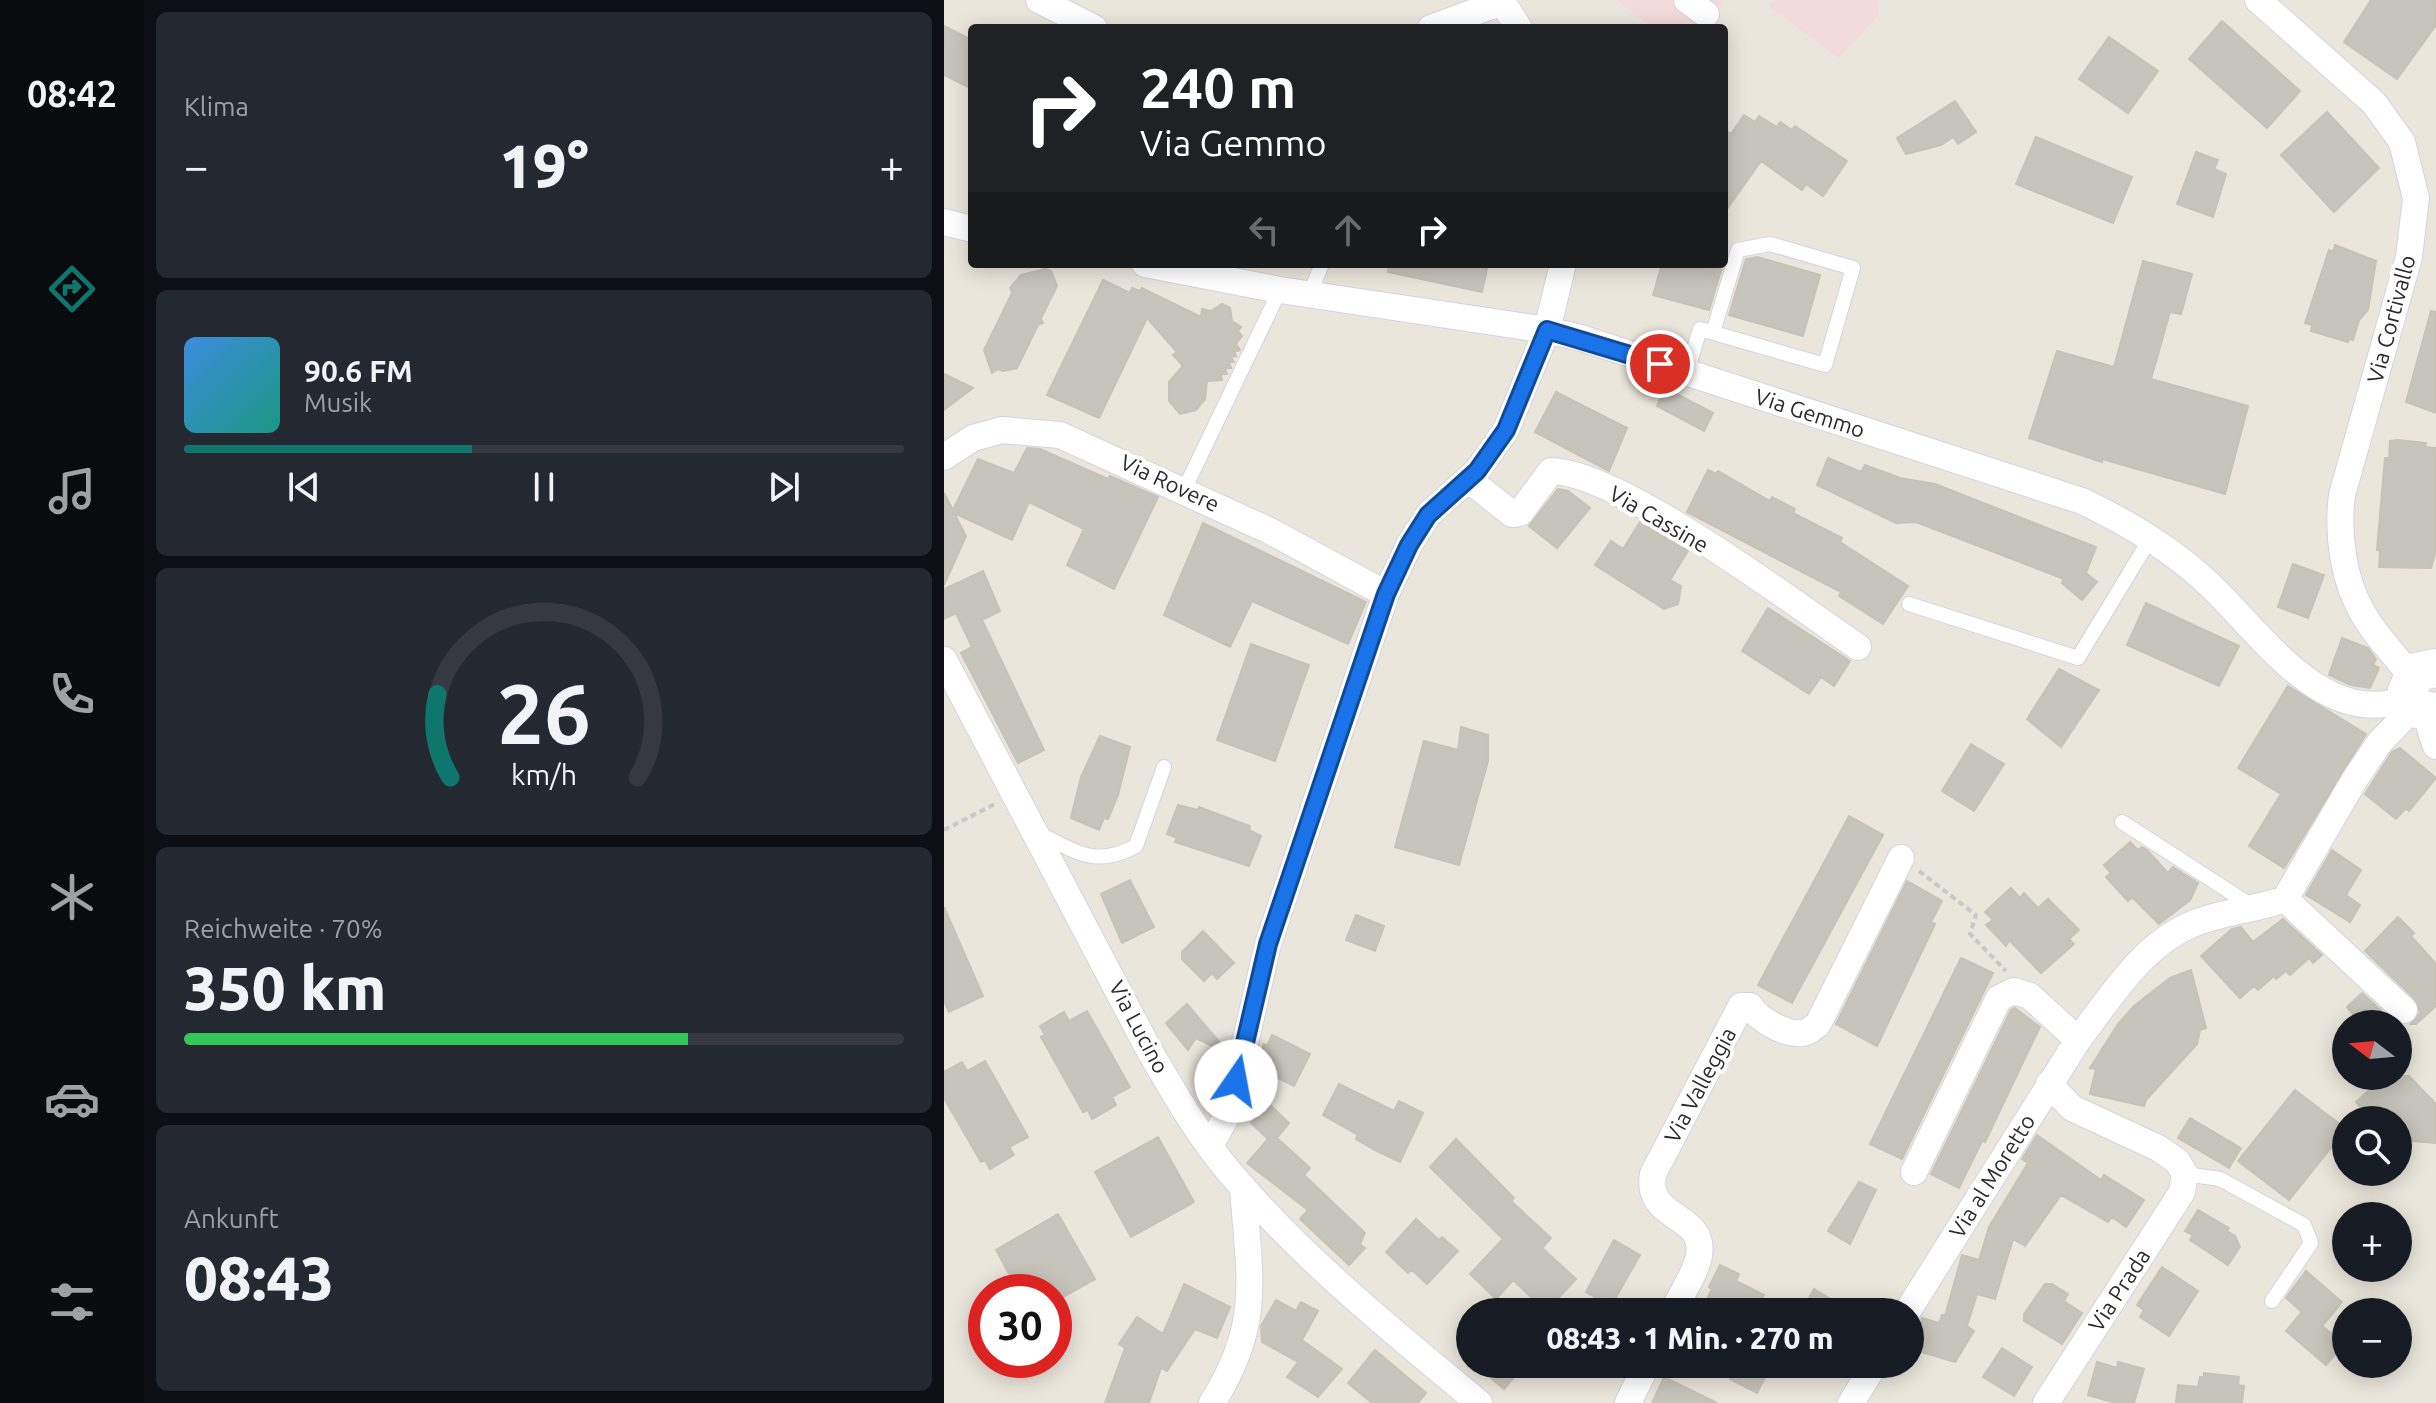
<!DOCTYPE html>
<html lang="de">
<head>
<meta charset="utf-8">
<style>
  body { margin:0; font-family:Ubuntu,sans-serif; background:#242831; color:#f1f3f6; height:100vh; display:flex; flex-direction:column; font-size:30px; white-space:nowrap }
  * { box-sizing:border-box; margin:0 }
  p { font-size:26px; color:#9ea1a6 }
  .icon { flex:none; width:44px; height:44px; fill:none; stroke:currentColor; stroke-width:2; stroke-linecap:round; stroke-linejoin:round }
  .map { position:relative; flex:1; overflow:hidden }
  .drawer { display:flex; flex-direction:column; gap:12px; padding:12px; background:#0d0f14; width:800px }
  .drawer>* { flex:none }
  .hud { position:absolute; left:24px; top:24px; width:760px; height:244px; border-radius:8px; box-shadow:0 4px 20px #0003; background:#202124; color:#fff; overflow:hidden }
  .needle { width:52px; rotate:286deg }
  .tools { position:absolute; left:1388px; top:1010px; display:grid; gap:16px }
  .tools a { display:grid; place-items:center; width:80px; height:80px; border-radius:50%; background:#171b24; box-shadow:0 4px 20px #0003; font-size:40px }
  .speed { position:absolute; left:24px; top:1274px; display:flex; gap:16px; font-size:40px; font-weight:700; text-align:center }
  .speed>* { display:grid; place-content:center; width:104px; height:104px; border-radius:50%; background:#171b24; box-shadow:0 4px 20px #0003; line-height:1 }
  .speed .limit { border:12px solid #d22; background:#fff; color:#111 }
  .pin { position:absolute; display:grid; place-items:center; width:68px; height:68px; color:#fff; margin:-34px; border:4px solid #fff; border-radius:50%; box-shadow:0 2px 8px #0007 }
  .me { position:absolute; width:88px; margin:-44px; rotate:12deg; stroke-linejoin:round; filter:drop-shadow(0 0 6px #0008) }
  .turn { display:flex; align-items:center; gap:28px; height:168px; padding:0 40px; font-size:36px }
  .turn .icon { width:104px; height:104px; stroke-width:2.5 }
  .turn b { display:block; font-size:56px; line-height:68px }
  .lanes { display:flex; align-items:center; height:76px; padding:0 40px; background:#0003; justify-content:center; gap:40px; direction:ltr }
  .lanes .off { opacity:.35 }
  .big { font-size:60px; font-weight:800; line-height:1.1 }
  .drawer .tile { flex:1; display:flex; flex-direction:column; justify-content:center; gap:12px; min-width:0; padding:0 28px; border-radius:12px; background:#242831 }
  .drawer .dial { align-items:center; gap:0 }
  .dial svg { height:208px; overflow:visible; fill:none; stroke:#363941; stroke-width:7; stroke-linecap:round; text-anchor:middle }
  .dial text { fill:#f1f3f6; stroke:none }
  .song { display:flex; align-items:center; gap:24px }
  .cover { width:96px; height:96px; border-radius:12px; background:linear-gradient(135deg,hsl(210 70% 55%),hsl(170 70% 35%)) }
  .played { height:8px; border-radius:4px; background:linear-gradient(90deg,#0f766e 40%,#363941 40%) }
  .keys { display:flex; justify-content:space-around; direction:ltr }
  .heat { display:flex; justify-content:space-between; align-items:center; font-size:44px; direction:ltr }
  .charge { height:12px; border-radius:6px; background:linear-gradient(90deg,#34c759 70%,#363941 0) }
  .trip { position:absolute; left:512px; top:1298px; width:468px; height:80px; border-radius:40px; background:#171b24; box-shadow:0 4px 20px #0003; font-weight:800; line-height:80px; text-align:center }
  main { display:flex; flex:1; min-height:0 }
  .menu { display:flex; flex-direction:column; width:144px; justify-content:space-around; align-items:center; background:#090b0e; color:#9ea1a6 }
  .menu .icon { width:56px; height:56px }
  .menu .selected { color:#0f766e }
  .menu b { font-size:36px; color:#f1f3f6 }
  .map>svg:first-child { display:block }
  .medical { fill:#f2dbda }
  .building { fill:#c7c4bb; stroke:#c7c2b6; stroke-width:2 }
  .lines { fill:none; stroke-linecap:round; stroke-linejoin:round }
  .lane-casing { stroke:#d1d3e2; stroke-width:16 }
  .street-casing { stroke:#d1d3e2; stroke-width:28 }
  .secondary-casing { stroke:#d1d3e2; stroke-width:40 }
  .path { stroke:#c8c8c8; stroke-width:4; stroke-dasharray:6 4; stroke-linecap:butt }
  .lane { stroke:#fff; stroke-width:14 }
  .street { stroke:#fff; stroke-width:26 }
  .secondary { stroke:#fff; stroke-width:38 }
  .route-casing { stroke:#114b97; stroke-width:20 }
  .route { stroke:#1a73e8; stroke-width:14 }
  .labels { text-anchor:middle; stroke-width:8; stroke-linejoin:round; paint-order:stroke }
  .street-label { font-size:22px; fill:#2a2a2a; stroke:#fff }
</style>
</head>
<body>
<main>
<nav class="menu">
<b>08:42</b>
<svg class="icon selected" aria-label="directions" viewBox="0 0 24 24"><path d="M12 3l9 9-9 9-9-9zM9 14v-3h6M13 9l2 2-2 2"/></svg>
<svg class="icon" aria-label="music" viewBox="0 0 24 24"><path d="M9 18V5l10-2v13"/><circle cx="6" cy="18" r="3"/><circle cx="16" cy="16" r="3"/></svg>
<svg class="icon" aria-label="phone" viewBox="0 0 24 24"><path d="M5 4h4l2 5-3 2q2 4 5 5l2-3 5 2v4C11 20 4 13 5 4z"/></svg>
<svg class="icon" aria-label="climate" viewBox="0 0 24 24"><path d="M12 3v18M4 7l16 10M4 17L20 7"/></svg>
<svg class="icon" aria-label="car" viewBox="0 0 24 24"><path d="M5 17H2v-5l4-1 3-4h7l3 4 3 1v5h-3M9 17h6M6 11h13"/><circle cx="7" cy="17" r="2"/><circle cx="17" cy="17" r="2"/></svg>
<svg class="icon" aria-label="filters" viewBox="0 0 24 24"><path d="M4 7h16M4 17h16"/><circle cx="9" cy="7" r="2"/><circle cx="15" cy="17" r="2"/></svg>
</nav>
<section class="drawer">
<div class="tile"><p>Klima</p>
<div class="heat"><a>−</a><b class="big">19°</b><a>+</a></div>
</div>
<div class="tile">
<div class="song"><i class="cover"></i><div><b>90.6 FM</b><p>Musik</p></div></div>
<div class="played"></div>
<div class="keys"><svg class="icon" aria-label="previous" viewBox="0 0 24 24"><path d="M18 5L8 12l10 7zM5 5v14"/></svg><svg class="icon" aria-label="pause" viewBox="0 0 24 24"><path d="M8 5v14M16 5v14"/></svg><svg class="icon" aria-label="next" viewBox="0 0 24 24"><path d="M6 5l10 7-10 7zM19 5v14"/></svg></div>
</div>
<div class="tile dial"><svg viewBox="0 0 100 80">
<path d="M14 69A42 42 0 1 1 86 69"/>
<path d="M14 69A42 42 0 0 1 9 37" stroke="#0f766e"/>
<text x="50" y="56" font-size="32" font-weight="700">26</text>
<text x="50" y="72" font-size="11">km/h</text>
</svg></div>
<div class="tile"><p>Reichweite · 70%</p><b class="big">350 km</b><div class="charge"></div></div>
<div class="tile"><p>Ankunft</p><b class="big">08:43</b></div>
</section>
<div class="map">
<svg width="1492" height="1403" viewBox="0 0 1492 1403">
  <rect width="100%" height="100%" fill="#ebe6dc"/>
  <path class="medical" d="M673,0H780L759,28H709Z
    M830,0H933L935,14L895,58L824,6Z"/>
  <path class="building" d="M1427,0H1492V25L1453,79L1400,42Z
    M1278,21L1356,91L1323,128L1245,59Z
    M0,26L28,40V89L0,75Z
    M1165,37L1214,71L1184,113L1135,79Z
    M1011,101L1032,132L1014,144L1009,137L997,145L962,154L953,138Z
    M1383,112L1435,168L1390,212L1337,155Z
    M800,115L811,122L815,116L833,127L836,122L848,130L851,126L903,161L879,196L862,184L858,190L817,161L780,213V129L787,134Z
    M1092,137L1188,177L1169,223L1072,184Z
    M1252,152L1274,160L1270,169L1282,174L1269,217L1233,204Z
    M1391,245L1432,261L1424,310L1415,320L1409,340L1405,339L1404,342L1367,331L1368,325L1361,323L1385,250L1389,252Z
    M813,257L876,275L859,336L785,315L802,259Z
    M1199,261L1248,274L1237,314L1226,312L1207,379L1304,406L1281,494L1158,459V462L1085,438L1113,351L1170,367Z
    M445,264H544L538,292L444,272Z
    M718,264H779L765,310L709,295Z
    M101,269L107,271L113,286L97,318L99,323L94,325L73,368L59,371L54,369L48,373L40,350L68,293L66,288L77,275Z
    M159,280L186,293L188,288L196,291L198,288L257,317L258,309L267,311L278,304L286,308L288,321L297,327L294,331L298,336L292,344L296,350L290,352L292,356L287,357L290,362H285L287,368H281L283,374H277L278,380L263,381L261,399L252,410L236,414L225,401V382L239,366L229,355L233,352L203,318L155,418L103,395Z
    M1487,311L1492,312V413L1462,402Z
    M0,374L29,388L0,410Z
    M721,388L769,413L760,431L713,406Z
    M612,392L683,428L665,471L591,432Z
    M1454,440L1482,443L1481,447L1492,448V550L1487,568L1435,567L1436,550H1433L1441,458H1445L1446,441Z
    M83,448L96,449L164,479L166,476L214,497L170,589L123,565L140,529L85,502L68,540L10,513L22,536L0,585V493L9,510L34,459L70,473Z
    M884,458L917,472L921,465L956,478L991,484L1152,547L1142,573L1153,582L1138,600L1118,583L1120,579L972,522L952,523L873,485Z
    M764,470L772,474L774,471L826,501L828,497L851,509L849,513L898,538L896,542L964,586L939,624L895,596L897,592L743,512Z
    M614,489L624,491L646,508L613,548L585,526Z
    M696,522L744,551L726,580L737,586L734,604L720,609L651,565L667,541L679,549Z
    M259,523L422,602L404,644L308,601L286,647L220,615Z
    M1349,564L1380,575L1364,618L1334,607Z
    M39,571L56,611L38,620L100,750L74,763L17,653L28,647L12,613L0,619V589Z
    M1202,603L1295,646L1275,686L1183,645Z
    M824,608L906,661L890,686L877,677L865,694L798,651Z
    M1398,638L1424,648L1432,659L1429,665L1435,668L1426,688L1407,685L1385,675Z
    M307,644L365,665L331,761L273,740Z
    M1115,669L1155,690L1117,747L1083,719Z
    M1344,686L1422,734L1340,868L1305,846L1337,794L1294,768Z
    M517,727L544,735V761L515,865L451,847L480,741L514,750Z
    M156,736L186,747L174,795L164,819L160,818L155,830L127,818L137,777Z
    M1027,744L1060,764L1030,811L998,791Z
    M1456,748L1492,778L1465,811L1462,808L1452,819L1421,794L1448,752Z
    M234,805L254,810L255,807L306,826L305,830L317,836L305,866L231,842L233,838L223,834Z
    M905,816L939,835L848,1003L814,985Z
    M1186,842L1194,850L1198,847L1203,850L1224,873L1229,867L1254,883L1246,900L1215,924L1188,897L1184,901L1162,877L1167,873L1160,865Z
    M1388,850L1417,870L1402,895L1416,905L1406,922L1362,895Z
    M186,880L210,927L178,943L157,894Z
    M963,881L998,901L987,922L991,924L933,1046L892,1024Z
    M1067,888L1076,898L1080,893L1094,908L1104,899L1135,930L1125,939L1130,944L1097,973L1065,940L1062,946L1042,925L1049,920L1041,912Z
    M0,907L39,996L5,1012L0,1001Z
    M412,915L440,926L431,951L402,940Z
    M1454,917L1470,933L1467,936L1492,964V1006L1472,1024H1467L1476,1013L1471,999L1421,951Z
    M1339,919L1378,955L1369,963L1365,958L1346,975L1342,971L1332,979L1330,976L1314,990L1310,986L1296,998L1257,956L1288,929L1297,927L1309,942Z
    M259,931L290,963L273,979L268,973L260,981L238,959V952Z
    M1017,958L1049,973L958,1159L926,1144Z
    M1247,970L1262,1028L1256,1030L1253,1044L1202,1100L1200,1106L1146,1094L1152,1069L1146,1068L1174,1024L1190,1006L1226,978Z
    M1418,993L1449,1022L1453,1024H1417L1403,1007Z
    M243,1004L283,1051L282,1053L252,1038L244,1050L222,1023Z
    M1071,1008L1096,1027L1041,1142L1038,1141L1015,1188L987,1174L1067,1010Z
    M143,1011L186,1087L168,1097L172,1105L148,1119L144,1110L139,1112L97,1037L101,1035L96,1026L120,1012L125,1021Z
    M328,1035L366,1054L350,1086L312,1067L320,1044L323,1046Z
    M41,1061L84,1137L65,1147L70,1155L46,1169L41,1160L37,1162L0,1098V1072L18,1062L23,1071Z
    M1441,1076H1465L1492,1104V1143L1454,1140V1120H1428L1412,1102Z
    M395,1084L450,1111L455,1101L479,1113L456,1162L431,1150L412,1139L414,1135L379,1115Z
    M1351,1090L1402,1129L1345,1200L1294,1161Z
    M325,1104L345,1123L333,1138L366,1168L360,1175L421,1233L416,1244L421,1248L405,1265L356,1219L364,1210L303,1163L324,1139L307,1123Z
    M1246,1118L1297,1148L1285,1168L1234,1138Z
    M1093,1135L1157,1180L1160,1175L1200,1200L1182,1227L1168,1217L1164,1222L1117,1195L1081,1246L1069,1239L1051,1299L1033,1294L1023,1326L1030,1331L1011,1362L971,1350L978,1318L995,1323L998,1315L1001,1316L1018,1255L1035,1260L1045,1227L1084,1163L1078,1159Z
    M214,1137L250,1202L187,1237L151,1172Z
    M512,1139L570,1198L567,1201L607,1238L598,1248L632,1279L602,1311L569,1280L552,1299L526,1274L559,1239L486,1167Z
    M915,1182L932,1190L906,1244L884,1231Z
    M1254,1210L1285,1228L1283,1231L1291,1236L1296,1247L1284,1265L1246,1240L1249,1235L1241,1231Z
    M114,1214L151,1279L110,1302V1292H75L52,1250Z
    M472,1219L495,1240L498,1237L514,1251L483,1284L468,1270L464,1273L442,1252Z
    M670,1240L696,1255L667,1306L642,1292Z
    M776,1265L795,1274L792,1281L820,1295L811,1312H761L768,1299L764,1297L768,1289L765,1287Z
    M1218,1267L1254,1291L1225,1336L1196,1317L1200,1310L1193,1305Z
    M1362,1271L1398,1302L1378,1326L1400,1344L1382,1365L1342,1331L1358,1312L1342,1298Z
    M240,1284L286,1307L273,1338L251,1329L223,1371L217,1368L205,1403H161L181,1348L175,1344L193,1317L219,1334Z
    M1101,1284H1108L1124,1294L1120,1301L1138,1313L1118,1344L1080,1321V1314Z
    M870,1289L908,1312H857Z
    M332,1300L352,1311L357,1302L374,1311L358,1340L398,1369L374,1397L343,1377L354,1362L318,1342L317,1326Z
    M1058,1348L1088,1367L1070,1396L1039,1377Z
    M431,1350L482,1393L474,1403H428L404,1383Z
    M1153,1362L1173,1368L1174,1362L1200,1369L1190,1403H1172L1144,1395Z
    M531,1364H564L575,1371L560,1389Z
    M794,1364H828L813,1393L786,1379Z
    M1260,1373L1295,1377L1294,1385L1300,1386L1298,1403H1232L1234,1385L1254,1387L1256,1377H1260Z
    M720,1377L773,1403H708Z"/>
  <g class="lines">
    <defs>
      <path id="lane" d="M366,293L378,264
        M743,372L756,329L881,365L909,268L826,244L794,250L769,332
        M240,490L336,290
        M965,604L1134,658L1206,539
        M1178,822L1311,908
        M94,833C133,852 151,868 192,846L220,767
        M1241,1174L1276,1179L1360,1225L1367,1243L1328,1301"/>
      <path id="street" d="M95,0L150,28
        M557,0L575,28
        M743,0L762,14
        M1314,0L1430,103L1458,142L1472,198L1465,257L1398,495C1393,534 1399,582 1421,617C1433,638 1453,656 1467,677
        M487,28L558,2
        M0,222L28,229
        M201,264L336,290L603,330L637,338L1138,501C1180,521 1221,545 1256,576C1313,625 1376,733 1464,698
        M0,457L29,438L58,430L116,435L326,531L442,594
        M524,479L568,514L576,513L607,471C676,472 851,604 914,647
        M0,660L204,1048C229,1091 255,1137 288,1175C360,1260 450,1332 535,1403
        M1486,713V729L1492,746
        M1460,1010L1341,899L1411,779L1436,742L1470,707
        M267,1144L285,1112L324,944L442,594L465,545L484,515L533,471L562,430L603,330L619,264
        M970,1172L1055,998L1070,991L1086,996L1134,1040C1166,998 1199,943 1251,923C1280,911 1312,910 1341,899
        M729,1312C736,1296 749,1278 754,1260C767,1212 700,1223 709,1174L797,1006H806C814,1019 841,1035 857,1033C863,1033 869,1028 874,1024L957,858
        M963,1312L1134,1040
        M268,1403C319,1323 305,1276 299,1187
        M684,1403L703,1364
        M907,1403L931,1364
        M1102,1403L1238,1192L1241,1174L1233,1161L1214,1148L1128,1108L1105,1084"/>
      <path id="secondary" d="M1492,668L1472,672L1463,691L1473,709L1492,712"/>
    </defs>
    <use href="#lane" class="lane-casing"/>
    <use href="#street" class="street-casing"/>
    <use href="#secondary" class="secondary-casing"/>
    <path class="path" d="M0,830L51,804
      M975,871L1032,915L1026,934L1062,971"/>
    <use href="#lane" class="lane"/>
    <use href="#street" class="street"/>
    <use href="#secondary" class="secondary"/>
  </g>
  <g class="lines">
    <defs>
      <path id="route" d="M292,1081L324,944L442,594L465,545L484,515L533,471L562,430L603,330L716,364"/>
    </defs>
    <use href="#route" class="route-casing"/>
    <use href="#route" class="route"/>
  </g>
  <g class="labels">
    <g class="street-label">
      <text transform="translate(1447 319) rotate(-75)" y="8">Via Cortivallo</text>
      <text transform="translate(866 413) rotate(18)" y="8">Via Gemmo</text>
      <text transform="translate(226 483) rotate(25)" y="8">Via Rovere</text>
      <text transform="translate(715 519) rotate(30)" y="8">Via Cassine</text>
      <text transform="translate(195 1027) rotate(62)" y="8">Via Lucino</text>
      <text transform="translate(756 1085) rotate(-62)" y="8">Via Valleggia</text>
      <text transform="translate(1048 1176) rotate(-58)" y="8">Via al Moretto</text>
      <text transform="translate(1175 1290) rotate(-57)" y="8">Via Prada</text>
    </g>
  </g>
</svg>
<div class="tools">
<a><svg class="needle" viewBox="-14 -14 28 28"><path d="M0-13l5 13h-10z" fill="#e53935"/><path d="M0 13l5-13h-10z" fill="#9ea1a6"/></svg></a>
<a><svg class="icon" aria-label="search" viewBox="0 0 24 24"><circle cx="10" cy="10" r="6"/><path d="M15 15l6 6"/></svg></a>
<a>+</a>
<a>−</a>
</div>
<div class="speed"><div class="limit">30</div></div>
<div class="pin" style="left:716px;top:364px;background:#d93025"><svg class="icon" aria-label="arrive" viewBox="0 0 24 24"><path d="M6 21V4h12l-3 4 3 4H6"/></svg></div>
<svg class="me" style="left:292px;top:1081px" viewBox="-20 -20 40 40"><circle r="19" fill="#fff"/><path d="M0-13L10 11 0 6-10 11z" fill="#1a73e8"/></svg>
<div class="trip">08:43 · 1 Min. · 270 m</div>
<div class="hud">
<div class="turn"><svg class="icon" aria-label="right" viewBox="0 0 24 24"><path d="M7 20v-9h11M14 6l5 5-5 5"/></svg><div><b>240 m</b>Via Gemmo</div></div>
<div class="lanes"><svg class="icon off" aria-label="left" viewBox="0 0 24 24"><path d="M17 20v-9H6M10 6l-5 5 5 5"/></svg><svg class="icon off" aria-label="ahead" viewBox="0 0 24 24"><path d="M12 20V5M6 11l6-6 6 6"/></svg><svg class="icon" aria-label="right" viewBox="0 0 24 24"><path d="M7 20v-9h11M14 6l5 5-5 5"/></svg></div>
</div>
</div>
</main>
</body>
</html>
